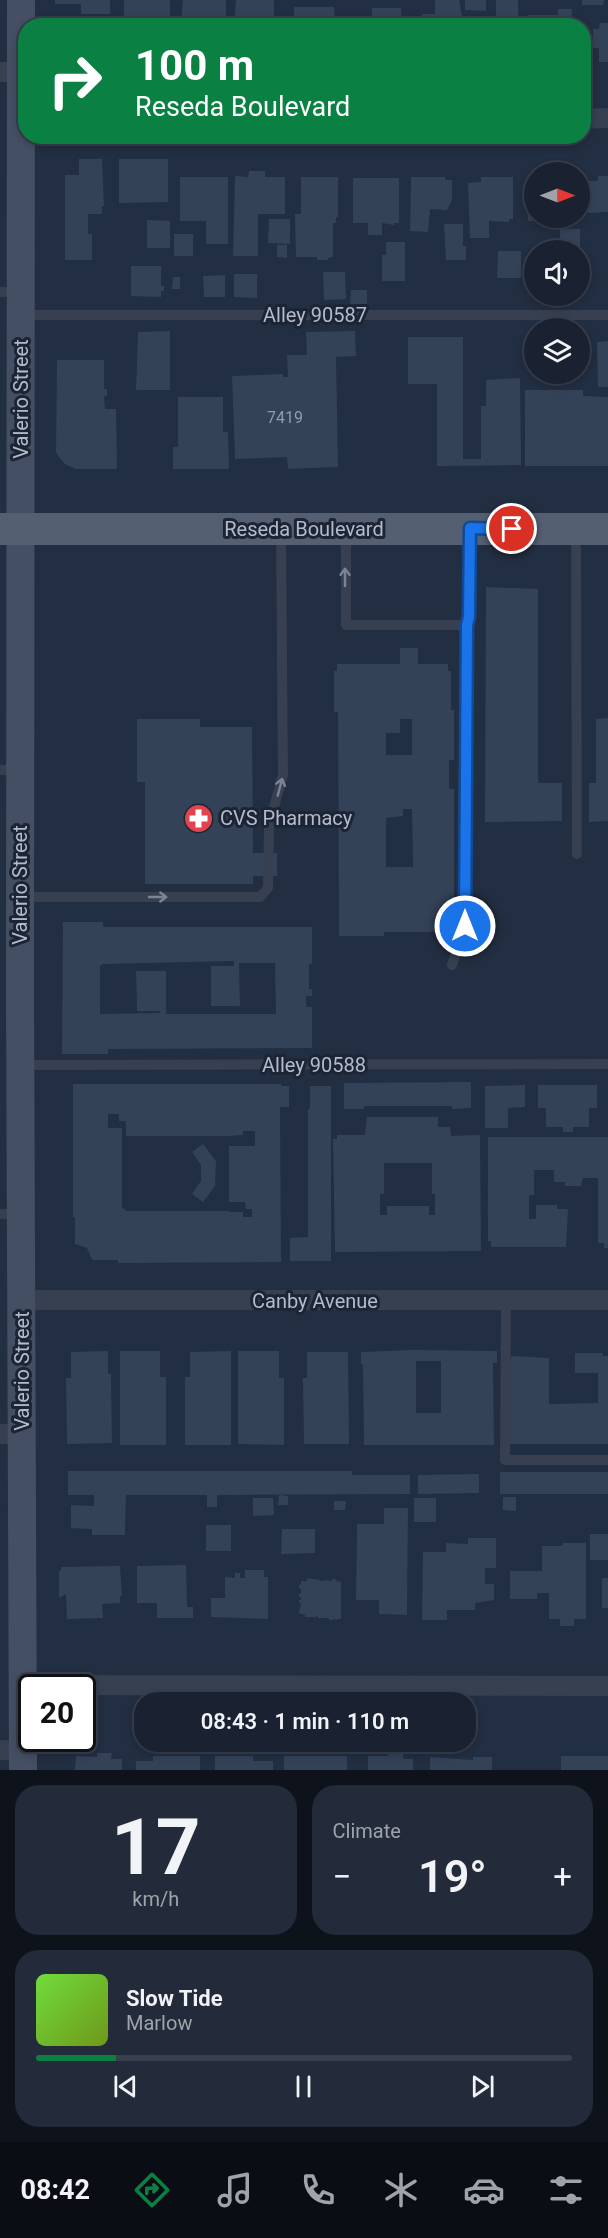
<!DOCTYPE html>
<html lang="en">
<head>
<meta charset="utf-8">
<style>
  body { margin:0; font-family:Roboto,sans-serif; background:#232a39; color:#f1f3f6; height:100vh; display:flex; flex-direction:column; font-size:22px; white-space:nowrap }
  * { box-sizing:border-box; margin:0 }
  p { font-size:20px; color:#9fa4ab }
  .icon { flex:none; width:33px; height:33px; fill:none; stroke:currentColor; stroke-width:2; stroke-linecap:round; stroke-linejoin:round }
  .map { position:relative; height:1770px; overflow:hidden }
  .panel { display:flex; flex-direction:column; gap:15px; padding:15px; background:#0e131b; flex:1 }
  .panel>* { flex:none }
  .guide { position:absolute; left:18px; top:18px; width:573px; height:126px; border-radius:24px; box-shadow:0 3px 9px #0003,0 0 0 2px #383f4d; background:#0b8043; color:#fff; overflow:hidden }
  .needle { width:39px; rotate:90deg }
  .fabs { position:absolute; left:524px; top:162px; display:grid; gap:12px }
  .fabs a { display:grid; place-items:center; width:66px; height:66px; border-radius:50%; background:#1a2231; box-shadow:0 3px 9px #0003,0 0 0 2px #383f4d; font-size:30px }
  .speed { position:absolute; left:18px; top:1674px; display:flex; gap:12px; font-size:30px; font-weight:700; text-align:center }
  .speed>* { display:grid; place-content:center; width:78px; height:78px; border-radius:50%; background:#1a2231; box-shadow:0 3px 9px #0003,0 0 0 2px #383f4d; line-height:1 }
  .speed .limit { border:3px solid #111; border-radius:9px; background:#fff; color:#111 }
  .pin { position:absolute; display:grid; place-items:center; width:51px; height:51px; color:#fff; margin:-26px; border:3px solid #fff; border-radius:50%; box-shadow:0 2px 6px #0007 }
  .me { position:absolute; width:66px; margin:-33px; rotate:0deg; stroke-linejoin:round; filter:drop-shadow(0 0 4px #0008) }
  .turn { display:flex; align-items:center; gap:21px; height:126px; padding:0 18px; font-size:27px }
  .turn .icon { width:78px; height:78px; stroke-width:2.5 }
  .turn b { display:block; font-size:42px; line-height:51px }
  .big { font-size:45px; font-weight:600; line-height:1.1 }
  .panel .widget { flex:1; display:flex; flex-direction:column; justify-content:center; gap:9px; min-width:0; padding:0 21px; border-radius:24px; background:#232a39 }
  .panel .dial { align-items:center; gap:0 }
  .dial b { font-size:78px; line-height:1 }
  .song { display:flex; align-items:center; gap:18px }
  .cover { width:72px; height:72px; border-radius:9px; background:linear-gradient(135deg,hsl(100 70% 55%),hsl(80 70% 35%)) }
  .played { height:6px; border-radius:3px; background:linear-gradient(90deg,#0b8043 15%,#383f4d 15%) }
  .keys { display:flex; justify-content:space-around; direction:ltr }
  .heat { display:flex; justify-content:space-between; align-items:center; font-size:33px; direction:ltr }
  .panel .tiles { flex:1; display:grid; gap:15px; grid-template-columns:1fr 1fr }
  .widget:last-child { grid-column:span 2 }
  .trip { position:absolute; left:134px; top:1692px; width:342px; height:60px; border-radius:24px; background:#1a2231; box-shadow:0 3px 9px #0003,0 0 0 2px #383f4d; font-weight:600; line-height:60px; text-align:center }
  .menu { display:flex; height:96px; justify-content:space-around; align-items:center; background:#0a0e14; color:#9fa4ab }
  .menu .icon { width:42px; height:42px }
  .menu .current { color:#0b8043 }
  .menu b { font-size:27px; color:#f1f3f6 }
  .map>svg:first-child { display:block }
  .building { fill:#344257; fill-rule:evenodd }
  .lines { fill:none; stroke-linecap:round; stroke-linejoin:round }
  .lane { stroke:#374050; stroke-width:10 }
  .street { stroke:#374050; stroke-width:20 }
  .secondary { stroke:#444f64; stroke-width:28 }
  .primary { stroke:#545f71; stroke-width:32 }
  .oneway { stroke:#7b8494 }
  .route-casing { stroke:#114b97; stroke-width:15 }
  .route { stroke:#1a73e8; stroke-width:10 }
  .labels { text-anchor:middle; stroke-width:6; stroke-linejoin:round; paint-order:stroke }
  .number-label { font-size:16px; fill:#919bac }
  .street-label { font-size:20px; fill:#b3bbcb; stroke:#1c2535 }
  .poi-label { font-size:20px; fill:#b3bbcb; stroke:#1c2535; text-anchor:start }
</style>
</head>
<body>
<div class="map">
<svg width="608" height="1770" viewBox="0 0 608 1770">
  <rect width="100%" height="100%" fill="#222e41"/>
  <path class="building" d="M55,0H110V14H81V4H55Z
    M124,0H170V26H157V16H124Z
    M183,0H226V26H181Z
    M236,0H274V26H234Z
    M435,0H459L462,16H459V26H416V22H422V14H435Z
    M465,0H486V11L465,10Z
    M496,0H518V26L492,24V18H496Z
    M582,0H604L603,5H582Z
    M294,7H334L335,26H294Z
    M372,8H401L402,26H357V23H372Z
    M558,9H572L571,26H528V15H558Z
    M600,23H608V62H599V48H593V29H599Z
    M79,159H102L104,206H102V214H88V234H92V260H65V175H79Z
    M119,159H168V202L119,203Z
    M249,171H265V177H285V214H258V256H233L235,176L248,177Z
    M598,176H608V212L589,213L586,210L587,188H585V181H598Z
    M180,177H228V244H206V221H180Z
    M301,177H338V217H336V223H333V257L328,258V260H317V257H296L295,214H301Z
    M411,177H445V180H452V200L447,210L430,209L428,232L410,231Z
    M481,177H513V219H509V222L489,221V238H470L468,183L481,182Z
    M527,177H534V218H540V221H528Z
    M353,178H399V223H394V225L382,223V235H368V223H353Z
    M549,218H571V220L549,222Z
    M269,219H290V244L268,243Z
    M147,220L170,221V248H147Z
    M444,224H463V246H466V260H446Z
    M560,229H580V250H560Z
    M174,234H193V256H174Z
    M386,242H405V281H382V255H386Z
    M277,245H287V258L277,257Z
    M498,251H521V278H497Z
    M131,266H161V286H164V291H161V297L131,296Z
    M323,272H345L346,299L324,300Z
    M234,274H257V298L234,297Z
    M225,275V297H204L203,276Z
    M173,277H180V289H172Z
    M351,290H367V304H350Z
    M170,331V390H136L138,332Z
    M355,331L356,356L336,357L338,467L288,469L287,457L235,459L232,376L283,374V377H288L287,355H307L306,332Z
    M408,337H463V459H481V406H486V380L520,378L521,465L437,466V384H408Z
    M608,341V387H598L597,342Z
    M57,360H104V389H107V396H104L105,409H116L117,469H76L65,464L59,457L56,452Z
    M525,390H583V396L608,397V466H525Z
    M178,397H223V432H228L229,469H173V447H178Z
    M486,587L538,589V783H562V821L485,822Z
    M400,648H418V664H448V671H451V710H454V760H449V789H454V918H446V932H384V936H339L338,712H334V671H337V664H400ZM400,719H412V755H386V733H400ZM403,809H412L413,867H386V818L403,816Z
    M608,718V821L589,822V783H596V719Z
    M137,719H200V727H252L253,853H277V876H253V884H145V782H137Z
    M63,922H103V927H312V964H309V989H312V996H306V1007H312V1048L108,1049V1054H62ZM234,961V966H211V1006H240L239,963H275L276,1014H166V971H136L137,1011H160V1013L100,1014V966L103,964Z
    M471,1082V1108L452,1109V1106H364V1109H344V1083Z
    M73,1084H281V1086H289V1107H280L281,1262L118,1263V1260H92L87,1248L75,1244V1217H73ZM108,1114H119V1121H126V1136H229L243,1135V1131H255V1146H229V1202H245L246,1209H252V1217H243V1212H229V1211H126L122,1207V1128H108Z
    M525,1085V1107L508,1108V1128H485V1086Z
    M538,1085H597V1108H589V1127H573V1132H563V1127H546V1108H538Z
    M310,1086H331V1261H290V1238L308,1237V1109H310Z
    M367,1117H438V1127H450L451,1136L480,1135L481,1251L335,1252L333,1139H337V1135H365ZM384,1163H432V1194H435V1215H429V1206H387V1215H380V1194H384Z
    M488,1137H608V1248H604V1243H598V1178H583L581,1186H565V1182H554V1170H534V1195H529V1219H536V1205H557V1209H568L566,1247H491V1241H488Z
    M203,1144L216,1161L215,1186L203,1202L192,1194L201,1181V1165L192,1152Z
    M414,1350L497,1351V1363H493L494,1445H364L363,1364H361V1352ZM416,1361H441V1413H416Z
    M108,1351V1374H111L112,1443L67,1444L66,1378H71V1352Z
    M120,1351H160V1377H166V1445H120Z
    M231,1351V1445H185V1377H190V1352Z
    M238,1351H279V1378H284V1445L238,1444Z
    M307,1352H348L349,1444H304L303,1378H307Z
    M575,1353H603V1356H608V1444H509V1361H511V1356L549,1358V1404L598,1403V1373H575Z
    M68,1471H352V1475H410V1494L217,1495V1507H207V1495H126L125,1535H92V1529L71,1528V1505L94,1506V1495H68Z
    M500,1472H608V1494H500Z
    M479,1474V1493L418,1494V1475Z
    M279,1495L288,1496V1505H278Z
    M503,1497H516V1511L503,1510Z
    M253,1498H273L274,1515L253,1516Z
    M414,1498H436V1522H414Z
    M334,1501H346L345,1510H334Z
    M384,1508H408L407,1615L379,1614V1600H356L357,1524H384Z
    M206,1525H231V1551H206Z
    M282,1529H315V1553L281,1554Z
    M590,1534H608V1560H590Z
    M468,1538H496V1568H485V1584H494V1600L475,1603V1610H447V1620H422L423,1552H446V1543L468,1544Z
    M563,1543H586V1619H574V1626H560V1619H549V1593H537V1599H510V1571H542V1546H562Z
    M186,1565L187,1607H193V1618H157V1603H137V1566Z
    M120,1566L122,1596H120V1603L102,1604L103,1618L67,1619L66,1594L59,1598V1571H61V1567Z
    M245,1570H264V1577H268V1619L211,1617V1598H225V1577L235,1578V1573H240V1578H245Z
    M307,1578L320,1580L319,1581H324V1580L332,1581V1579H336V1581L341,1582V1619L329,1620V1618H318V1615L316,1617H305V1615L299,1613L301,1603H299V1600H301V1597H299V1594H301V1589H299V1584L301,1585V1581H307Z
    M602,1578H608V1608H602Z
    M389,1752H403V1759H413V1770H368V1756H388Z
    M97,1753H112L111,1759H122V1770H75L76,1756L97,1757Z
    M153,1756H200V1770H136V1761H153Z
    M215,1756H253V1761H273V1770H215Z
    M284,1756H347V1770H284Z
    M561,1756H608V1770H561Z
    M430,1757L473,1760V1757H492V1770H430Z"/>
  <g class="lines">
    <path class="lane" d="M0,292H21
      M22,315H608
      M346,531V625H467
      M576,532L577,854
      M0,770H20
      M21,897H260L268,888L269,824L283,775L281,532
      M452,965L465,926L467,625L469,617L470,533
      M21,1065L608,1064
      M0,1214H20
      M506,1300L505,1460H608"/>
    <path class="street" d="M0,72H26
      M584,119L608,118
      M22,1300H608
      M0,1434H22
      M23,1685L608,1686
      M0,1750L23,1751"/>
    <path class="secondary" d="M21,0L20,990L23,1770"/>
    <path class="primary" d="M0,529H608"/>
  </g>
  <defs><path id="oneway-shaft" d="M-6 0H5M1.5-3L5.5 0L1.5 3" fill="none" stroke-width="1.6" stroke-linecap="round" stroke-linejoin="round" transform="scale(1.5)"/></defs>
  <g class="oneway">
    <use href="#oneway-shaft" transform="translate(345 577) rotate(-90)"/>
    <use href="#oneway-shaft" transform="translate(280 787) rotate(-75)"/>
    <use href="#oneway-shaft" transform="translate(158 897)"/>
  </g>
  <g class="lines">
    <defs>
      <path id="route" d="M465,926L467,625L469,617L470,528L512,529"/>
    </defs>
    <use href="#route" class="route-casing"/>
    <use href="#route" class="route"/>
  </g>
  <defs>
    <symbol id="pharmacy-disc" viewBox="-11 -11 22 22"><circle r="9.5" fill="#e0444e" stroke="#1c2535"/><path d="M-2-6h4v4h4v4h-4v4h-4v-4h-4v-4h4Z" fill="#fff"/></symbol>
  </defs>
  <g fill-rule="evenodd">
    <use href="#pharmacy-disc" x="182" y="802" width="33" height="33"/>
  </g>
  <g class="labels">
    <g class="number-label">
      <text x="285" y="423">7419</text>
    </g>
    <g class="street-label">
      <text x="315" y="322">Alley 90587</text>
      <text transform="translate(21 399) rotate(-90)" y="7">Valerio Street</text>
      <text x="304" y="536">Reseda Boulevard</text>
      <text transform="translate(20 885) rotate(-90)" y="7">Valerio Street</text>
      <text x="314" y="1072">Alley 90588</text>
      <text x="315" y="1308">Canby Avenue</text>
      <text transform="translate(22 1371) rotate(-90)" y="7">Valerio Street</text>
    </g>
    <g class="poi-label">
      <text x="220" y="825">CVS Pharmacy</text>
    </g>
  </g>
</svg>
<div class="fabs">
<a><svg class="needle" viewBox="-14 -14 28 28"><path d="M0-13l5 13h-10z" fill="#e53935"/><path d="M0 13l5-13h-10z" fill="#9fa4ab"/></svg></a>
<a><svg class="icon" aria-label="sound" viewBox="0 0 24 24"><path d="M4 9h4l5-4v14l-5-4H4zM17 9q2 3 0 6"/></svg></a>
<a><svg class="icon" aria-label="layers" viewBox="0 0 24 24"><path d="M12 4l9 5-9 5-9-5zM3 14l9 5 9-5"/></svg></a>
</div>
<div class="speed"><div class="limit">20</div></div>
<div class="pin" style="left:512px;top:529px;background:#d93025"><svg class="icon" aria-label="arrive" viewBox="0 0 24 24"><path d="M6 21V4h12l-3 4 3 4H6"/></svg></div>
<svg class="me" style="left:465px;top:926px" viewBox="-20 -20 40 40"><circle r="17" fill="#1a73e8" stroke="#fff" stroke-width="3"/><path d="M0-11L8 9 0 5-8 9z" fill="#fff"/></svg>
<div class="trip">08:43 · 1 min · 110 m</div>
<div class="guide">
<div class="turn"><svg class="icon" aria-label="right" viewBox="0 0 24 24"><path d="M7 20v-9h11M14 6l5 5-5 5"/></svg><div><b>100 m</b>Reseda Boulevard</div></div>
</div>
</div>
<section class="panel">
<div class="tiles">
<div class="widget dial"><b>17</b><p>km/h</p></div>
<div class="widget"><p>Climate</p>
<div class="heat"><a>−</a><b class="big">19°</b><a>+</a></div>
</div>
<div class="widget">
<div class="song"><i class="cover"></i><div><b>Slow Tide</b><p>Marlow</p></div></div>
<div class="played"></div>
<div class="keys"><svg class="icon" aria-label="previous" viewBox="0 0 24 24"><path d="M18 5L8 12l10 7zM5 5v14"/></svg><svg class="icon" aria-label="pause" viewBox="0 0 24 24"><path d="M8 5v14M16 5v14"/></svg><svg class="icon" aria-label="next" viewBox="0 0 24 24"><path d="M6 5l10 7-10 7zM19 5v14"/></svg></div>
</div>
</div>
</section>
<nav class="menu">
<b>08:42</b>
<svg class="icon current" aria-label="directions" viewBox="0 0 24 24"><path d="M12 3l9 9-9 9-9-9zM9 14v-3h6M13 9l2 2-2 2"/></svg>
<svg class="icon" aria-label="music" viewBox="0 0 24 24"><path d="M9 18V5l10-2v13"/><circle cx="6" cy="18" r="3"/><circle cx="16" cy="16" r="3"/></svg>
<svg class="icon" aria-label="phone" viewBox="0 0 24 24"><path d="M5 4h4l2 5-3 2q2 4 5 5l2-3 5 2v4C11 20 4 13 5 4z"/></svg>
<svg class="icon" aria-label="climate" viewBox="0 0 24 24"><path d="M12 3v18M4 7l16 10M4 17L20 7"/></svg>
<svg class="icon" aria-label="car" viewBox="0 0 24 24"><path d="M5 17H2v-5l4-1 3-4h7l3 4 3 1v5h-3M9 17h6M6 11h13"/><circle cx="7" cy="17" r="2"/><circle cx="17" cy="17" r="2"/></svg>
<svg class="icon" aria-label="filters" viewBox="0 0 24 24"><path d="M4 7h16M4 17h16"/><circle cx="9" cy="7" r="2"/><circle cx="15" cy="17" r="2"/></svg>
</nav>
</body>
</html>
